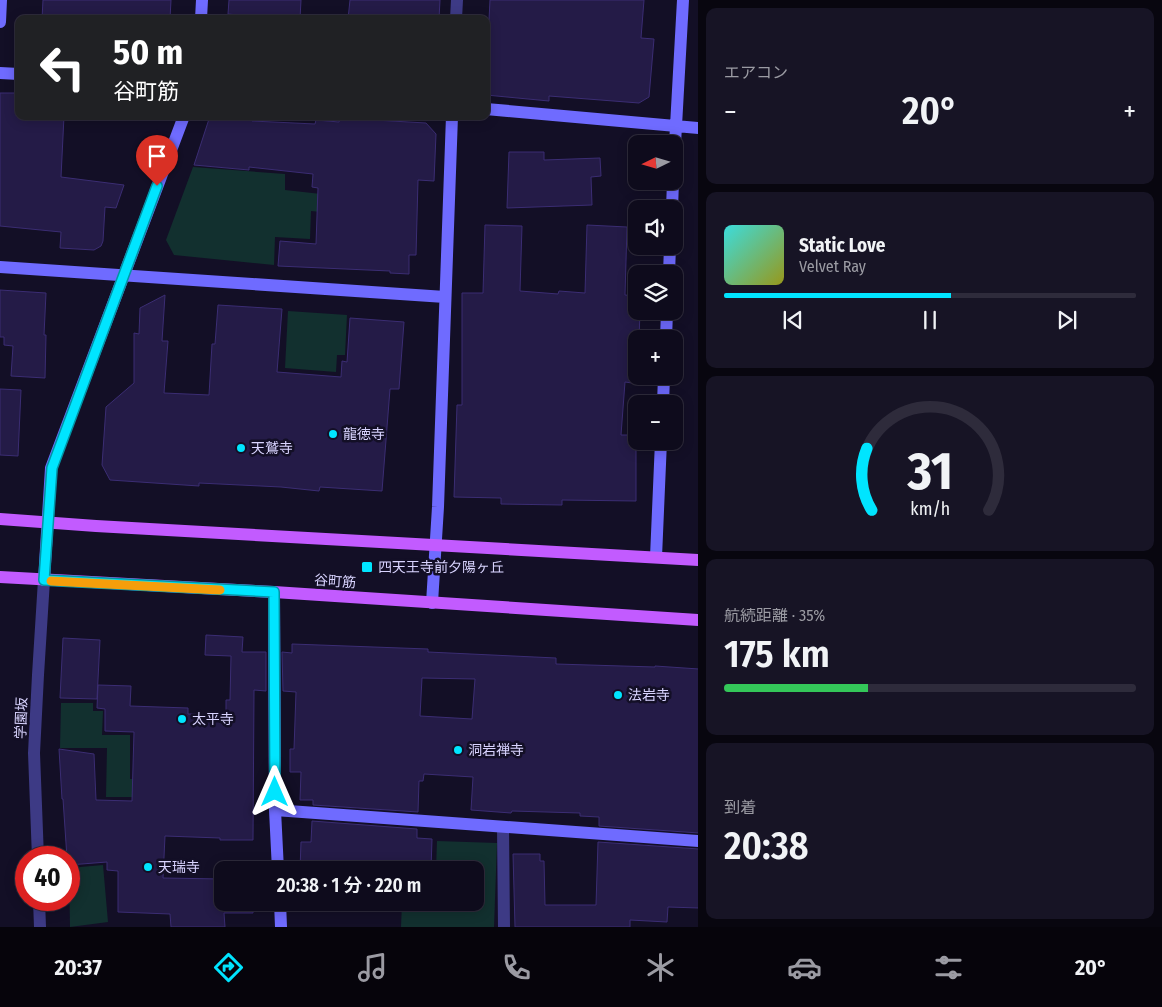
<!DOCTYPE html>
<html lang="ja">
<head>
<meta charset="utf-8">
<style>
  body { margin:0; font-family:"Fira Sans Condensed","Noto Sans JP",sans-serif; background:#171425; color:#f1f3f6; height:100vh; display:flex; flex-direction:column; font-size:19px; white-space:nowrap }
  * { box-sizing:border-box; margin:0 }
  p { font-size:16px; color:#9b9ba3 }
  .icon { flex:none; width:28px; height:28px; fill:none; stroke:currentColor; stroke-width:2; stroke-linecap:round; stroke-linejoin:round }
  .map { position:relative; flex:1; overflow:hidden }
  .panel { display:flex; flex-direction:column; gap:8px; padding:8px; background:#08060f; width:464px }
  .panel>* { flex:none }
  .guide { position:absolute; left:15px; top:15px; width:475px; height:105px; border-radius:10px; box-shadow:0 2px 12px #0003,0 0 0 1px #2e2b3b; background:#202124; color:#fff; overflow:hidden }
  .needle { width:32px; rotate:265deg }
  .controls { position:absolute; left:628px; top:135px; display:grid; gap:10px }
  .controls a { display:grid; place-items:center; width:55px; height:55px; border-radius:10px; background:#0e0b1c; box-shadow:0 2px 12px #0003,0 0 0 1px #2e2b3b; font-size:25px }
  .speed { position:absolute; left:15px; top:846px; display:flex; gap:10px; font-size:25px; font-weight:700; text-align:center }
  .speed>* { display:grid; place-content:center; width:65px; height:65px; border-radius:50%; background:#0e0b1c; box-shadow:0 2px 12px #0003,0 0 0 1px #2e2b3b; line-height:1 }
  .speed .limit { border:8px solid #d22; background:#fff; color:#111 }
  .pin { position:absolute; display:grid; place-items:center; width:42px; height:42px; color:#fff; margin:-51px -21px; border-radius:50% 50% 50% 0; rotate:-45deg; box-shadow:0 0 5px #0007 }
  .pin .icon { rotate:45deg }
  .me { position:absolute; width:55px; margin:-28px; rotate:0deg; stroke-linejoin:round; filter:drop-shadow(0 0 4px #0008) }
  .turn { display:flex; align-items:center; gap:18px; height:105px; padding:0 15px; font-size:22px }
  .turn .icon { width:65px; height:65px; stroke-width:2.5 }
  .turn b { display:block; font-size:35px; line-height:42px }
  .big { font-size:38px; font-weight:600; line-height:1.1 }
  .panel .card { flex:1; display:flex; flex-direction:column; justify-content:center; gap:8px; min-width:0; padding:0 18px; border-radius:10px; background:#171425 }
  .panel .dial { align-items:center; gap:0 }
  .dial svg { height:130px; overflow:visible; fill:none; stroke:#2e2b3b; stroke-width:7; stroke-linecap:round; text-anchor:middle }
  .dial text { fill:#f1f3f6; stroke:none }
  .song { display:flex; align-items:center; gap:15px }
  .cover { width:60px; height:60px; border-radius:8px; background:linear-gradient(135deg,hsl(180 70% 55%),hsl(60 70% 35%)) }
  .played { height:5px; border-radius:2px; background:linear-gradient(90deg,#00e5ff 55%,#2e2b3b 55%) }
  .keys { display:flex; justify-content:space-around; direction:ltr }
  .heat { display:flex; justify-content:space-between; align-items:center; font-size:28px; direction:ltr }
  .charge { height:8px; border-radius:4px; background:linear-gradient(90deg,#34c759 35%,#2e2b3b 0) }
  .trip { position:absolute; left:214px; top:861px; width:270px; height:50px; border-radius:10px; background:#0e0b1c; box-shadow:0 2px 12px #0003,0 0 0 1px #2e2b3b; font-weight:600; line-height:50px; text-align:center }
  .tabs { display:flex; height:80px; justify-content:space-around; align-items:center; background:#06040b; color:#9b9ba3 }
  .tabs .icon { width:35px; height:35px }
  .tabs .selected { color:#00e5ff }
  .tabs b { font-size:22px; color:#f1f3f6 }
  main { display:flex; flex:1; min-height:0 }
  .map>svg:first-child { display:block }
  .green { fill:#12302f }
  .building { fill:#241b47; stroke:#3b2d73; fill-rule:evenodd }
  .lines { fill:none; stroke-linecap:round; stroke-linejoin:round }
  .street { stroke:#3d3a85; stroke-width:12 }
  .secondary { stroke:#6f6bff; stroke-width:12 }
  .primary { stroke:#c25bff; stroke-width:12 }
  .route-casing { stroke:#0095a6; stroke-width:12 }
  .route { stroke:#00e5ff; stroke-width:9 }
  .slow { stroke:#f59e0b; stroke-width:9 }
  .poi-dot { fill:#00e5ff; stroke:#130f26; stroke-width:2 }
  .labels { text-anchor:middle; stroke-width:5; stroke-linejoin:round; paint-order:stroke }
  .poi-label { font-size:14px; fill:#d9d4ff; stroke:#130f26; text-anchor:start }
  .street-label { font-size:14px; fill:#d9d4ff; stroke:#130f26 }
</style>
</head>
<body>
<main>
<div class="map">
<svg width="699" height="927" viewBox="0 0 699 927">
  <rect width="100%" height="100%" fill="#130f26"/>
  <path class="green" d="M193,167L285,174V190L321,194V212L311,211L310,239L275,237L274,265L174,255L166,240Z
    M288,311L347,315L345,355H337L336,372L285,368Z
    M61,703H93V711H103L102,735H130V779H159V797H106L107,748H60Z
    M437,841L497,843L494,927H401L402,903L475,902V870H436Z
    M103,865L108,922L70,927L69,868Z"/>
  <path class="building" d="M43,0H171L170,19H42Z
    M229,0H301L300,19H278L228,14Z
    M350,0H440L439,19H348Z
    M490,0H644L641,38L654,39L649,97L639,103L549,96V101L486,95V39L488,40Z
    M0,93H19V116H64L61,177L124,185L116,208L105,207L103,241L101,246L94,250L60,248L61,232L0,226Z
    M210,116H252V121L315,124L316,120L339,122L340,118L426,123L436,134L434,181L418,180L416,255H409V274L390,273V271L278,266L280,241L316,244L318,188L312,187L313,174L249,167V170L194,165Z
    M509,152H544V160L600,158L601,176L591,177L592,205L507,208Z
    M485,225L522,226L520,291L558,294L559,291L585,293L587,225L627,227L625,295L636,296V311H640L639,339L634,340L632,383L625,382L621,435H636V501L562,500V505L501,504V498L454,497L457,405H462V293H483Z
    M0,290L46,293L44,335H46L45,378L11,376L13,346L4,345V337H0Z
    M165,295L162,341H168L164,393L209,395L212,344H215L218,305L282,309L277,372L341,377L342,361L347,362L350,318L404,322L399,389H390L382,491L320,487L319,491L281,487L199,483V486L110,480L102,465L106,407L134,383V333L139,334L140,308Z
    M0,389L21,390L18,456L0,455Z
    M206,635L243,637L242,652H266V691L254,690L253,840H220V838L165,836L163,878L222,879V902H253V913H224L225,927H171L170,914L118,912V871L107,870V862L69,865V858H67L63,799H62L59,749L94,754L96,800L132,801L134,732L105,731V709L97,708L98,685L131,686L130,706L188,708V714L226,715V700H230L231,656L205,655Z
    M63,638L100,640L97,699L60,698Z
    M292,644L428,649V652L556,658V664L655,667V666L699,669V833L599,826V817L580,816V813L512,811L511,813L471,810L473,777L424,774L423,781H419L418,812L313,805V800H300L301,772H290V749H294L296,692L283,691L282,652L292,653ZM422,678L475,679L472,719L420,716Z
    M312,821L417,829V838L432,839L431,870H300L301,842H311Z
    M598,842L699,849V908L668,907L667,922L630,920V927H515L513,854H540V861H544L545,905H596Z"/>
  <g class="lines">
    <path class="street" d="M456,19L457,0
      M503,827L504,927
      M38,858L34,753L38,675L44,580
      M39,900L40,927"/>
    <path class="secondary" d="M201,19L202,0
      M0,22L1,0
      M0,73L19,74
      M486,109L699,128
      M674,162L683,0
      M672,209L673,181
      M0,267L445,297
      M669,274L670,246
      M666,339L667,311
      M663,404L664,376
      M656,557L661,441
      M44,580L51,468L184,116
      M274,592L275,810L278,870
      M432,603L438,507L452,116
      M275,810L699,841
      M280,902L281,927"/>
    <path class="primary" d="M0,519L96,526L699,560
      M0,577L274,592L699,620"/>
  </g>
  <g class="lines">
    <defs>
      <path id="route" d="M157,186L52,468L44,580L274,592L275,792"/>
    </defs>
    <use href="#route" class="route-casing"/>
    <use href="#route" class="route"/>
    <path class="slow" d="M51,581L220,590"/>
  </g>
  <g class="poi-dot">
    <circle cx="333" cy="434" r="5"/>
    <circle cx="241" cy="448" r="5"/>
    <rect x="361" y="561" width="12" height="12" rx="2.5"/>
    <circle cx="618" cy="695" r="5"/>
    <circle cx="182" cy="719" r="5"/>
    <circle cx="458" cy="750" r="5"/>
    <circle cx="148" cy="867" r="5"/>
  </g>
  <g class="labels">
    <g class="poi-label">
      <text x="343" y="439">龍徳寺</text>
      <text x="251" y="453">天鷲寺</text>
      <text x="378" y="572">四天王寺前夕陽ヶ丘</text>
      <text x="628" y="700">法岩寺</text>
      <text x="192" y="724">太平寺</text>
      <text x="468" y="755">洞岩禅寺</text>
      <text x="158" y="872">天瑞寺</text>
    </g>
    <g class="street-label">
      <text transform="translate(335 581) rotate(4)" y="5">谷町筋</text>
      <text transform="translate(21 718) rotate(-88)" y="5">学園坂</text>
    </g>
  </g>
</svg>
<div class="controls">
<a><svg class="needle" viewBox="-14 -14 28 28"><path d="M0-13l5 13h-10z" fill="#e53935"/><path d="M0 13l5-13h-10z" fill="#9b9ba3"/></svg></a>
<a><svg class="icon" aria-label="sound" viewBox="0 0 24 24"><path d="M4 9h4l5-4v14l-5-4H4zM17 9q2 3 0 6"/></svg></a>
<a><svg class="icon" aria-label="layers" viewBox="0 0 24 24"><path d="M12 4l9 5-9 5-9-5zM3 14l9 5 9-5"/></svg></a>
<a>+</a>
<a>−</a>
</div>
<div class="speed"><div class="limit">40</div></div>
<div class="pin" style="left:157px;top:186px;background:#d93025"><svg class="icon" aria-label="arrive" viewBox="0 0 24 24"><path d="M6 21V4h12l-3 4 3 4H6"/></svg></div>
<svg class="me" style="left:275px;top:792px" viewBox="-20 -20 40 40"><path d="M0-17L14 15 0 8-14 15z" fill="#00e5ff" stroke="#fff" stroke-width="4"/></svg>
<div class="trip">20:38 · 1 分 · 220 m</div>
<div class="guide">
<div class="turn"><svg class="icon" aria-label="left" viewBox="0 0 24 24"><path d="M17 20v-9H6M10 6l-5 5 5 5"/></svg><div><b>50 m</b>谷町筋</div></div>
</div>
</div>
<section class="panel">
<div class="card"><p>エアコン</p>
<div class="heat"><a>−</a><b class="big">20°</b><a>+</a></div>
</div>
<div class="card">
<div class="song"><i class="cover"></i><div><b>Static Love</b><p>Velvet Ray</p></div></div>
<div class="played"></div>
<div class="keys"><svg class="icon" aria-label="previous" viewBox="0 0 24 24"><path d="M18 5L8 12l10 7zM5 5v14"/></svg><svg class="icon" aria-label="pause" viewBox="0 0 24 24"><path d="M8 5v14M16 5v14"/></svg><svg class="icon" aria-label="next" viewBox="0 0 24 24"><path d="M6 5l10 7-10 7zM19 5v14"/></svg></div>
</div>
<div class="card dial"><svg viewBox="0 0 100 80">
<path d="M14 69A42 42 0 1 1 86 69"/>
<path d="M14 69A42 42 0 0 1 11 31" stroke="#00e5ff"/>
<text x="50" y="56" font-size="32" font-weight="700">31</text>
<text x="50" y="72" font-size="11">km/h</text>
</svg></div>
<div class="card"><p>航続距離 · 35%</p><b class="big">175 km</b><div class="charge"></div></div>
<div class="card"><p>到着</p><b class="big">20:38</b></div>
</section>
</main>
<nav class="tabs">
<b>20:37</b>
<svg class="icon selected" aria-label="directions" viewBox="0 0 24 24"><path d="M12 3l9 9-9 9-9-9zM9 14v-3h6M13 9l2 2-2 2"/></svg>
<svg class="icon" aria-label="music" viewBox="0 0 24 24"><path d="M9 18V5l10-2v13"/><circle cx="6" cy="18" r="3"/><circle cx="16" cy="16" r="3"/></svg>
<svg class="icon" aria-label="phone" viewBox="0 0 24 24"><path d="M5 4h4l2 5-3 2q2 4 5 5l2-3 5 2v4C11 20 4 13 5 4z"/></svg>
<svg class="icon" aria-label="climate" viewBox="0 0 24 24"><path d="M12 3v18M4 7l16 10M4 17L20 7"/></svg>
<svg class="icon" aria-label="car" viewBox="0 0 24 24"><path d="M5 17H2v-5l4-1 3-4h7l3 4 3 1v5h-3M9 17h6M6 11h13"/><circle cx="7" cy="17" r="2"/><circle cx="17" cy="17" r="2"/></svg>
<svg class="icon" aria-label="filters" viewBox="0 0 24 24"><path d="M4 7h16M4 17h16"/><circle cx="9" cy="7" r="2"/><circle cx="15" cy="17" r="2"/></svg>
<b>20°</b>
</nav>
</body>
</html>
